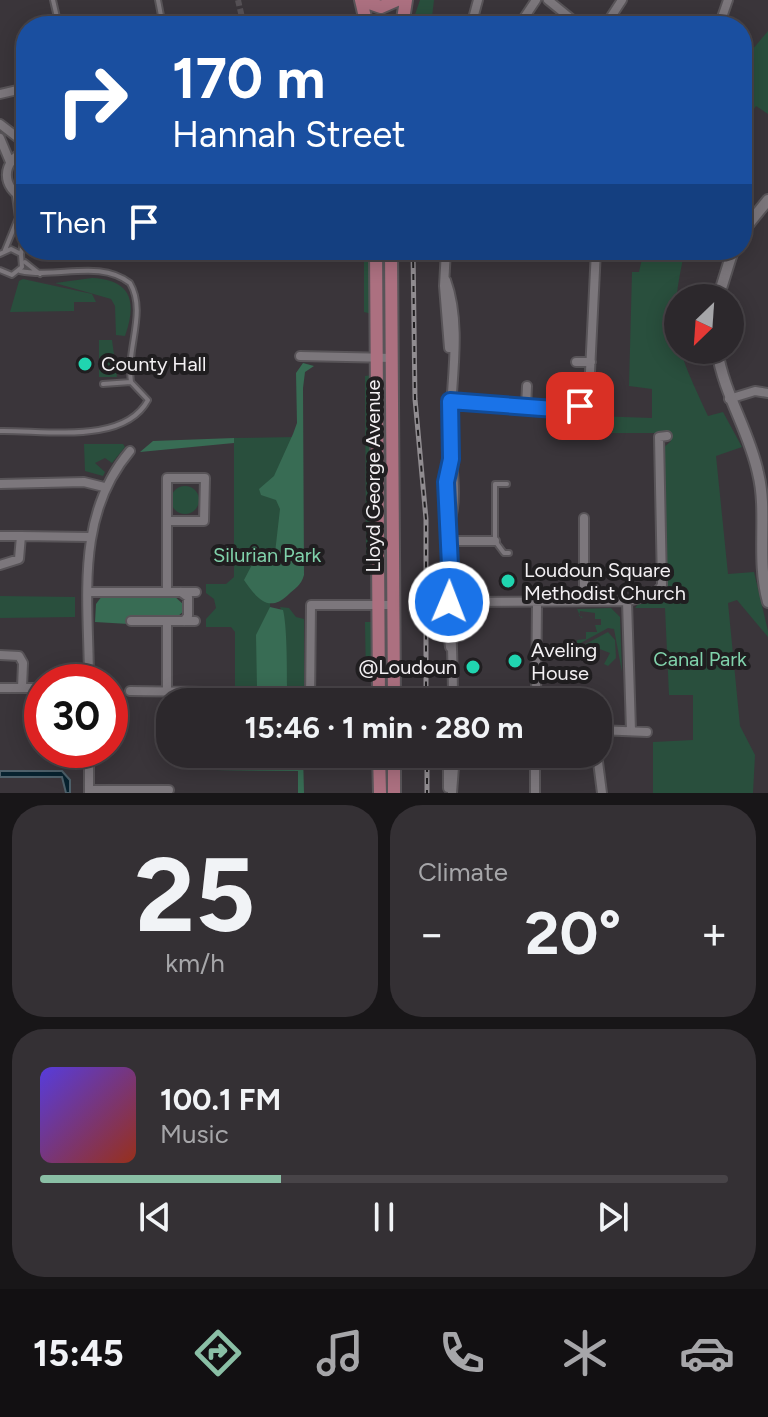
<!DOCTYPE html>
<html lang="en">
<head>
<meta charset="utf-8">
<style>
  body { margin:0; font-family:Figtree,sans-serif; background:#343034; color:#f1f3f6; height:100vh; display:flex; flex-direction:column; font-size:30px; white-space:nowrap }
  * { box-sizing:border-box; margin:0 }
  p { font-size:26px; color:#a6a6a9 }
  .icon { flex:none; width:44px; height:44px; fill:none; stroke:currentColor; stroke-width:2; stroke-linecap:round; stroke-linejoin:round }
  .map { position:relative; height:793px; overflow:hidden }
  .sheet { display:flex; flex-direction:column; gap:12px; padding:12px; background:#181618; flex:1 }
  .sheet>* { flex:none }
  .hud { position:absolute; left:16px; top:16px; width:736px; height:244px; border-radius:32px; box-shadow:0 4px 20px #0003,0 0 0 2px #484448; background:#1a4fa0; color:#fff; overflow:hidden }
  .needle { width:52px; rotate:205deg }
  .controls { position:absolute; left:664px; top:284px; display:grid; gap:16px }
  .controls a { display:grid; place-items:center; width:80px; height:80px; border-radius:50%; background:#2c282c; box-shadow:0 4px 20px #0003,0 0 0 2px #484448; font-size:40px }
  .speed { position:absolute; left:24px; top:664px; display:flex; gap:16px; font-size:40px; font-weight:700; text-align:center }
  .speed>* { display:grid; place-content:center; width:104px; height:104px; border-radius:50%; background:#2c282c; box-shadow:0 4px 20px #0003,0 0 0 2px #484448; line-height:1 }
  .speed .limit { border:12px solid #d22; background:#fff; color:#111 }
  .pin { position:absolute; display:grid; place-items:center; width:68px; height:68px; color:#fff; margin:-34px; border-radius:16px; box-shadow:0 4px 12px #0006 }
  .me { position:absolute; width:88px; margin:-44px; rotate:1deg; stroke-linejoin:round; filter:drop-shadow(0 0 6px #0008) }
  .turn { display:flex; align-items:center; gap:28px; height:168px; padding:0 24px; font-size:36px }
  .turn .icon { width:104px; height:104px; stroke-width:2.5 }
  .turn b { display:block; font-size:56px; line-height:68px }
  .then { display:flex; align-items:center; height:76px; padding:0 24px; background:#0003; gap:16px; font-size:30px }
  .big { font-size:60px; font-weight:700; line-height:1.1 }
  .sheet .widget { flex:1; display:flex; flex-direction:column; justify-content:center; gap:12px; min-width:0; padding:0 28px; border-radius:32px; background:#343034 }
  .sheet .dial { align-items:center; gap:0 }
  .dial b { font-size:104px; line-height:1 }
  .song { display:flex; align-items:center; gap:24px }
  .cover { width:96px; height:96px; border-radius:12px; background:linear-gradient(135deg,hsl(250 70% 55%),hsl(10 70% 35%)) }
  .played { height:8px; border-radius:4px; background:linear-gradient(90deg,#8abfa5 35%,#484448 35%) }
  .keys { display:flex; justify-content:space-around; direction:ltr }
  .heat { display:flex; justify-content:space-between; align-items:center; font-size:44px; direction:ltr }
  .sheet .tiles { flex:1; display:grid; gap:12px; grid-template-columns:1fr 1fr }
  .widget:last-child { grid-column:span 2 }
  .trip { position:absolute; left:156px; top:688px; width:456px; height:80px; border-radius:32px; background:#2c282c; box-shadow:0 4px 20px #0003,0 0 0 2px #484448; font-weight:700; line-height:80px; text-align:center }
  .menu { display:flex; height:128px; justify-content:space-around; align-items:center; background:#121012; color:#a6a6a9 }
  .menu .icon { width:56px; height:56px }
  .menu .on { color:#8abfa5 }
  .menu b { font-size:36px; color:#f1f3f6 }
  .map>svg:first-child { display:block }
  .green { fill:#294f3d }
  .forest { fill:#386c54 }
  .water { fill:#07222f; stroke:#4e606a; stroke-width:2 }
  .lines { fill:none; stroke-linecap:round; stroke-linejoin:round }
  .pedestrian-tunnel { stroke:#565156; stroke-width:6; stroke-dasharray:6 3; stroke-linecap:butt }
  .service-casing { stroke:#585458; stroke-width:8 }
  .minor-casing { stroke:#585458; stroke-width:12 }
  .tertiary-casing { stroke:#585458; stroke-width:14 }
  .primary-casing { stroke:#585458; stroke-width:16 }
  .service { stroke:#7c777c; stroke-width:4 }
  .minor { stroke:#7c777c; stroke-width:8 }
  .tertiary { stroke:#7c777c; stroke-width:10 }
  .primary { stroke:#ac7080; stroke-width:12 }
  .rail-casing { stroke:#908c90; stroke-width:5 }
  .rail { stroke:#201e20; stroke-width:2; stroke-dasharray:6; stroke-linecap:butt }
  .route-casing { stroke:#114b97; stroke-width:20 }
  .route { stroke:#1a73e8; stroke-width:14 }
  .poi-dot { fill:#20d5b0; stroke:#201e20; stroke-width:3 }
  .labels { text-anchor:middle; stroke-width:8; stroke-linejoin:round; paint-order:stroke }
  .poi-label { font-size:20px; fill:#f3f0f3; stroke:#201e20; text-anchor:start }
  .street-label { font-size:20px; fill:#f3f0f3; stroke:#201e20 }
  .park-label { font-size:20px; fill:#80d2ab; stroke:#201e20 }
</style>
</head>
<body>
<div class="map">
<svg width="768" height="793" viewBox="0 0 768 793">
  <rect width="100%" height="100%" fill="#3a353a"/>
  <path class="green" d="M420,0H434L431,26H411Z
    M768,31V114L756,106L742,127V62Z
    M364,250H372V314L364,312Z
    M644,250H685C667,329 675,345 708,416L723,412L742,447L716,456L728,574L754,572L768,631V637L737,600L728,603L740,726L755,755L753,793H653V742L693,740V695H669L665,608H635L639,603L666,597L662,449L671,441L670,433H595L594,416L652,418V389L629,386L632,272H639Z
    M92,278C132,280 137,302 125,336L116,335L115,306L111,299L55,283Z
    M23,279L92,294L96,302H74V311L10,312L19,281Z
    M99,340H112L117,377H99Z
    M372,375L373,562L370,563L366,559L365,376Z
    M383,383H388V579H383Z
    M297,437L277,592L270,604L276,680L293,702H213L235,701V632L231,627H206V619L216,608L214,599L206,593V584H226L234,577V438Z
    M84,444H123L125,447L112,463L105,458L95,463L105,472L103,476L85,471Z
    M171 500a14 14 0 1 1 28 0a14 14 0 1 1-28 0Z
    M0,596L75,597V617L0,618Z
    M280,607L289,608L296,617L304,619V702C301,699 292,696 289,692C276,673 292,630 280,607Z
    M611,608L620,617L622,672L614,629L608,628L577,645V640L586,639V632H597L595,625H601V619H595V613L580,611L579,616L583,617L581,618L577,609Z
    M365,622H374L375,680H366Z
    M608,632L615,640L616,658L608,666L604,664L610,653L592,646L586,660L580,657V647Z
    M214,754H303V771L214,770Z"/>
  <path class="forest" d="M303,363L314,366L305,372L303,388L304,575C301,586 295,588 288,595C268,614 256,597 244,580L257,555L270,558L275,553L280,509L276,500L261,495L259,489L274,476L293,434L297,423L296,373Z
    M234,438V443L140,452L153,441Z
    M173,595L184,605V611L177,617L129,619V624L95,622L96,604L102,596Z
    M270,607L283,610C287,626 287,668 287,686L303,702H213L238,701L257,688L256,635Z
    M214,754H223L234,763L279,761L286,754H303L304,793H298V771L214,770Z"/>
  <path class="water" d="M0,771H62L70,780V793H66L62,777H0Z"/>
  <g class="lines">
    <path class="pedestrian-tunnel" d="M238,0L244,26"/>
    <defs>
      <path id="service" d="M53,0L59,26
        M158,0L163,26
        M5,250L18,218L15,196
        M0,254L11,249L21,254
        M25,262L40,274
        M0,270L12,275L22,267L21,254L26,223
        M103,384L131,382
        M0,431C45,430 124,445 148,400L131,382C126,348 147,312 130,283C99,259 57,279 20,271
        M507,484H495V541L504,553H509"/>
      <path id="minor" d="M548,0L580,26
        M471,26L478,0
        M513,26L524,18L536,0
        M605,26L622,0
        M719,26L728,0
        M0,94L26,88
        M0,124L26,144
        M0,138L10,162
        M26,151C1,160 0,189 26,199
        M446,250L444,286L449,348
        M446,280C463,327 450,385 450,434C451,464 459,497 449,526
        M300,356L392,358
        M576,362H591
        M729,399L755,391L768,393
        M450,401L568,410L580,406L589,392L596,250
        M526,407L527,386
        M449,463L446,501L453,589L446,615L450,647
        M0,484L84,482L104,487
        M0,536H21
        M449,541H495
        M0,565L19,559L21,536L89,537
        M89,592H196
        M167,592V478H205L204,521H167
        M181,592L188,597V616L184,621
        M584,601V518
        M627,601L655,595L662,585L659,437L667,436
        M449,602L627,601L631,731
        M449,609C452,614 453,688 453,702
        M131,621H195
        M167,621V692
        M0,655L19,656L23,663L22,688
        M89,682C89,601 74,517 130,451
        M1,688H42
        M130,691L205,692
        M310,702L311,605H394
        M536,702L537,603
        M598,730L647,732
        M597,754L602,793
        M448,788V754
        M89,790H169
        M89,792V750
        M452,793L455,754
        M535,793V754"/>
      <path id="tertiary" d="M742,232L768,200
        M718,298L733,250
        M717,350C724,395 749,430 758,473C768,513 756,558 768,602"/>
      <path id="primary" d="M361,0L381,7L397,0
        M361,0L367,26
        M402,26L406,0
        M376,250L379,702
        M391,250L394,702
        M379,754L380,793
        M394,754V793"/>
    </defs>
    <use href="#service" class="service-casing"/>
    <use href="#minor" class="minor-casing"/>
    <use href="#tertiary" class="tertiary-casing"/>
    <use href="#primary" class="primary-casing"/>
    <use href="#service" class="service"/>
    <use href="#minor" class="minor"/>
    <use href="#tertiary" class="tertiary"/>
    <use href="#primary" class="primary"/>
    <defs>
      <path id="rail" d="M413,250L415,399L426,519V702
        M427,754V793"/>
    </defs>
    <use href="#rail" class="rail-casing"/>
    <use href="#rail" class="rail"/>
  </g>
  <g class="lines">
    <defs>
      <path id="route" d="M449,602L446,589L450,566L446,482L451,459L450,401L568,410L580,406"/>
    </defs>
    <use href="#route" class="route-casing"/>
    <use href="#route" class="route"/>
  </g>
  <g class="poi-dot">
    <circle cx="85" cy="364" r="8"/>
    <circle cx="508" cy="581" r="8"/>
    <circle cx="515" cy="661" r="8"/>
    <circle cx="473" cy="667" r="8"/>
  </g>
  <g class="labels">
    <g class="poi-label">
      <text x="101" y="371">County Hall</text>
      <text x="524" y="577">Loudoun Square<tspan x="524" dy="23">Methodist Church</tspan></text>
      <text x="531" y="657">Aveling<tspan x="531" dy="23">House</tspan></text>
      <text x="457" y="674" text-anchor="end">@Loudoun</text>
    </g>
    <g class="street-label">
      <text transform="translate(373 476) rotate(-90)" y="7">Lloyd George Avenue</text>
    </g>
    <g class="park-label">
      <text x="267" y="562">Silurian Park</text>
      <text x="700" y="666">Canal Park</text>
    </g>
  </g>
</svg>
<div class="controls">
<a><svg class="needle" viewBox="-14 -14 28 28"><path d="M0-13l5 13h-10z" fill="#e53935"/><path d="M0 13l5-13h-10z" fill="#a6a6a9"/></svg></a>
</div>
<div class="speed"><div class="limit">30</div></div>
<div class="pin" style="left:580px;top:406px;background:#d93025"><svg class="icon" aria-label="arrive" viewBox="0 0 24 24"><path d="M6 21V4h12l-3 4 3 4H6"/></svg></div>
<svg class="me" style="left:449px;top:602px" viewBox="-20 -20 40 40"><circle r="17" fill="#1a73e8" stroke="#fff" stroke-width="3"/><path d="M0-11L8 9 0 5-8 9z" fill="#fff"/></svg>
<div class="trip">15:46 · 1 min · 280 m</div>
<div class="hud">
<div class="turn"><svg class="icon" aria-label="right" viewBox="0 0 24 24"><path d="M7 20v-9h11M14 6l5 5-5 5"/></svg><div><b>170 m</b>Hannah Street</div></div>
<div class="then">Then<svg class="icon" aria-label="arrive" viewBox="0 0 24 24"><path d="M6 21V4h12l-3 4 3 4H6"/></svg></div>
</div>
</div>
<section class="sheet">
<div class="tiles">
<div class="widget dial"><b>25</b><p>km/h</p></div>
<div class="widget"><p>Climate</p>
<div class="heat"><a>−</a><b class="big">20°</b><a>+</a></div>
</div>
<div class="widget">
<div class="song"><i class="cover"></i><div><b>100.1 FM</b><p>Music</p></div></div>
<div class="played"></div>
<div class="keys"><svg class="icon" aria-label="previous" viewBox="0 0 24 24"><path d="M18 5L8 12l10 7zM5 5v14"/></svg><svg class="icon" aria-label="pause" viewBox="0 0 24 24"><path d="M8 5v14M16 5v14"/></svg><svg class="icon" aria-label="next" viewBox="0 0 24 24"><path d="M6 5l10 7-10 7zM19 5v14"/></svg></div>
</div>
</div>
</section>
<nav class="menu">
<b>15:45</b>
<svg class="icon on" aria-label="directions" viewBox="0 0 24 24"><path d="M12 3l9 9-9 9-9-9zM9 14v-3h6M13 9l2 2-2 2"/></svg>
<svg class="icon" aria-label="music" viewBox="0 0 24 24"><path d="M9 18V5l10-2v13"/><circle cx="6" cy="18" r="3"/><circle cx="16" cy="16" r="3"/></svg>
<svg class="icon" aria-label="phone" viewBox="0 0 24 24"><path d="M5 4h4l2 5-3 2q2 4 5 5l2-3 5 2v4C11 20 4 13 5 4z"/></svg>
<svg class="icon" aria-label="climate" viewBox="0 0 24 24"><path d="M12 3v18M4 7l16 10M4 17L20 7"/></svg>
<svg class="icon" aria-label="car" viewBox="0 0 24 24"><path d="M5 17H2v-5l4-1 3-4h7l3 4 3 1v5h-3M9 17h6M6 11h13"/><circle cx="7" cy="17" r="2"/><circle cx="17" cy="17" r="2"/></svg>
</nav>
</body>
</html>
